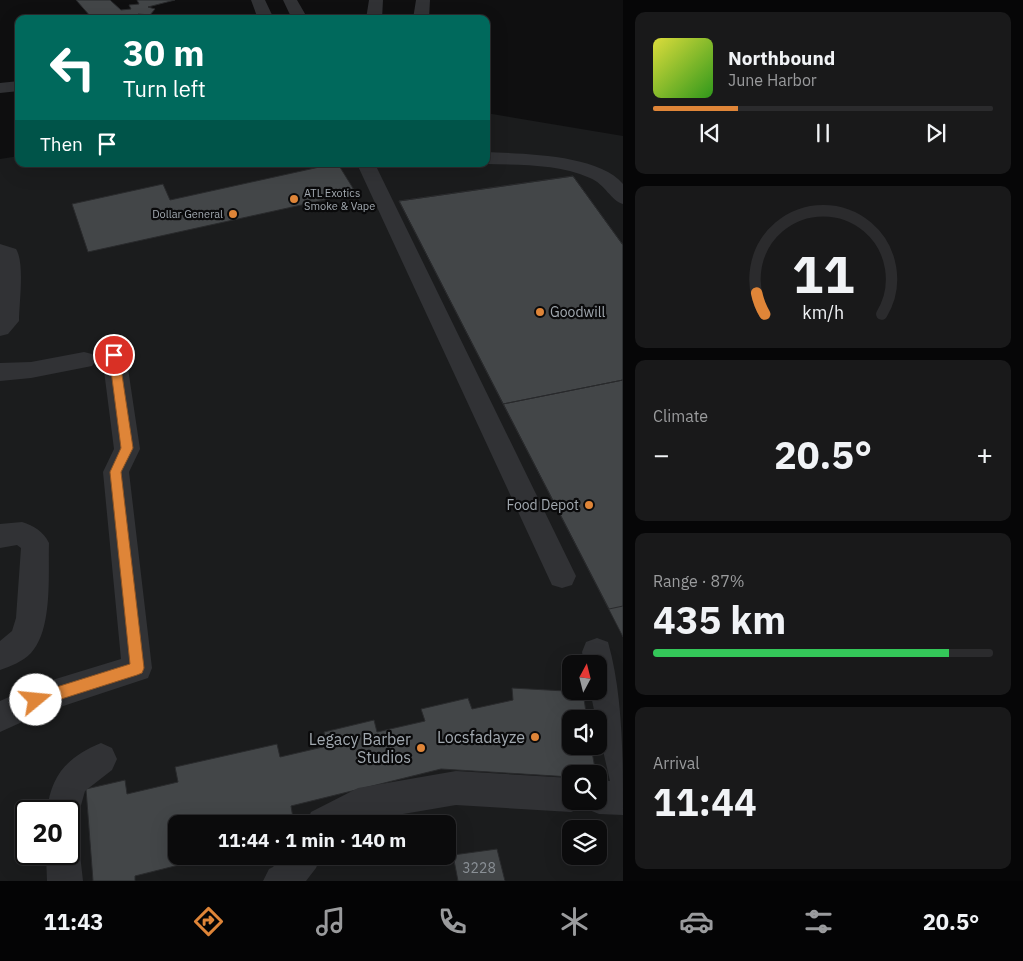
<!DOCTYPE html>
<html lang="en">
<head>
<meta charset="utf-8">
<style>
  body { margin:0; font-family:"IBM Plex Sans",sans-serif; background:#19191a; color:#f1f3f6; height:100vh; display:flex; flex-direction:column; font-size:19px; white-space:nowrap }
  * { box-sizing:border-box; margin:0 }
  p { font-size:16px; color:#9a9b9d }
  .icon { flex:none; width:28px; height:28px; fill:none; stroke:currentColor; stroke-width:2; stroke-linecap:round; stroke-linejoin:round }
  .map { position:relative; flex:1; overflow:hidden }
  .sheet { display:flex; flex-direction:column; gap:12px; padding:12px; background:#060607; width:400px }
  .sheet>* { flex:none }
  .top-card { position:absolute; left:15px; top:15px; width:475px; height:152px; border-radius:10px; box-shadow:0 5px 20px #0002,0 0 0 1px #2b2b2d; background:#00695c; color:#fff; overflow:hidden }
  .needle { width:32px; rotate:7deg }
  .controls { position:absolute; left:562px; top:655px; display:grid; gap:10px }
  .controls a { display:grid; place-items:center; width:45px; height:45px; border-radius:10px; background:#0b0b0c; box-shadow:0 5px 20px #0002,0 0 0 1px #2b2b2d; font-size:25px }
  .speed { position:absolute; left:15px; top:800px; display:flex; gap:10px; font-size:25px; font-weight:700; text-align:center }
  .speed>* { display:grid; place-content:center; width:65px; height:65px; border-radius:50%; background:#0b0b0c; box-shadow:0 5px 20px #0002,0 0 0 1px #2b2b2d; line-height:1 }
  .speed .limit { border:2px solid #111; border-radius:8px; background:#fff; color:#111 }
  .pin { position:absolute; display:grid; place-items:center; width:42px; height:42px; color:#fff; margin:-21px; border:2px solid #fff; border-radius:50%; box-shadow:0 1px 5px #0007 }
  .me { position:absolute; width:55px; margin:-28px; rotate:73deg; stroke-linejoin:round; filter:drop-shadow(0 0 4px #0008) }
  .turn { display:flex; align-items:center; gap:18px; height:105px; padding:0 25px; font-size:22px }
  .turn .icon { width:65px; height:65px; stroke-width:2.5 }
  .turn b { display:block; font-size:35px; line-height:42px }
  .then { display:flex; align-items:center; height:48px; padding:0 25px; background:#0003; gap:10px; font-size:19px }
  .big { font-size:38px; font-weight:800; line-height:1.1 }
  .sheet .widget { flex:1; display:flex; flex-direction:column; justify-content:center; gap:8px; min-width:0; padding:0 18px; border-radius:10px; background:#19191a }
  .sheet .dial { align-items:center; gap:0 }
  .dial svg { height:130px; overflow:visible; fill:none; stroke:#2b2b2d; stroke-width:7; stroke-linecap:round; text-anchor:middle }
  .dial text { fill:#f1f3f6; stroke:none }
  .song { display:flex; align-items:center; gap:15px }
  .cover { width:60px; height:60px; border-radius:8px; background:linear-gradient(135deg,hsl(60 70% 55%),hsl(110 70% 35%)) }
  .played { height:5px; border-radius:2px; background:linear-gradient(90deg,#df8538 25%,#2b2b2d 25%) }
  .keys { display:flex; justify-content:space-around; direction:ltr }
  .heat { display:flex; justify-content:space-between; align-items:center; font-size:28px; direction:ltr }
  .charge { height:8px; border-radius:4px; background:linear-gradient(90deg,#34c759 87%,#2b2b2d 0) }
  .trip { position:absolute; left:168px; top:815px; width:288px; height:50px; border-radius:10px; background:#0b0b0c; box-shadow:0 5px 20px #0002,0 0 0 1px #2b2b2d; font-weight:800; line-height:50px; text-align:center }
  .tab-bar { display:flex; height:80px; justify-content:space-around; align-items:center; background:#040405; color:#9a9b9d }
  .tab-bar .icon { width:35px; height:35px }
  .tab-bar .active { color:#df8538 }
  .tab-bar b { font-size:22px; color:#f1f3f6 }
  main { display:flex; flex:1; min-height:0 }
  .map>svg:first-child { display:block }
  .built { fill:#1b1c1d; fill-rule:evenodd }
  .building { fill:#434648; stroke:#292a2c }
  .lines { fill:none; stroke-linecap:round; stroke-linejoin:round }
  .minor { fill:#313235; fill-rule:evenodd }
  .route { fill:#df8538; stroke:#915624 }
  .poi-dot { fill:#df8538; stroke:#0a0a0b; stroke-width:2 }
  .labels { text-anchor:middle; stroke-width:4.5; stroke-linejoin:round; paint-order:stroke }
  .far-poi-label { font-size:11px; fill:#a2a9b0; stroke:#0a0a0b; text-anchor:start }
  .poi-label { font-size:14px; fill:#a2a9b0; stroke:#0a0a0b; text-anchor:start }
  .near-number-label { font-size:14px; fill:#8a9096 }
  .near-poi-label { font-size:16px; fill:#a2a9b0; stroke:#0a0a0b; text-anchor:end }
</style>
</head>
<body>
<main>
<div class="map">
<svg width="623" height="881" viewBox="0 0 623 881">
  <rect width="100%" height="100%" fill="#0f0f10"/>
  <path class="built" d="M486,113L623,136V881H0V159L19,156V164H486ZM571,664H599V691H571ZM571,719H599V746H571ZM571,774H599V801H571ZM26,811H69V854H26ZM176,824H446V856H176ZM571,829H599V856H571Z"/>
  <path class="building" d="M76,0H110L121,10L131,9L129,5L139,4L137,0H175L148,7L155,9L150,15L138,14L143,19H85L91,17Z
    M333,164H338L356,193L88,252L72,204L163,184L170,200Z
    M573,176L623,245V637L399,201Z
    M573,176L623,245V380L503,404L399,201Z
    M623,380V606L609,609L503,404Z
    M512,688L583,692L587,719H571V746H591L596,774H571V777L441,769L291,806L294,824H176V856H215L135,876V881H93L86,789L125,780L127,794L178,782L175,767L277,744L280,757L327,746L324,732L374,720L377,732L425,721L421,709L468,698L472,709L513,700Z
    M497,849L505,881H458L453,855Z"/>
  <g class="lines">
    <path class="minor" d="M251,0H265L274,19H258Z
      M283,0H297L308,19H292Z
      M369,0H383L382,19H366Z
      M416,0H430L429,19H413Z
      M19,81V91L0,93V83Z
      M486,152C523,154 598,154 623,184V204C611,201 605,184 590,178C559,164 520,165 486,164Z
      M357,164H375L576,576L572,585L562,588L552,585Z
      M0,244L16,249C25,263 19,304 19,321L8,334L0,336Z
      M114,347L122,349L126,355L140,449L129,472L152,668L148,678L42,713L0,732V701L36,685L121,659L103,472L114,449L102,355L106,349Z
      M84,352L92,354L96,360L92,366L31,378L0,381V363L31,362Z
      M22,522C34,526 43,531 49,543C48,574 53,629 31,653C22,662 11,666 0,670V641L12,631L16,618L21,548L17,545L0,548V524Z
      M597,638L608,642C623,695 623,758 623,815L599,814L587,809L585,802L583,807L571,812L456,805L362,821L357,824H306L311,812L358,788L456,771L571,778V801H599V780L610,781L599,733V719H596L590,691H599V664H584L582,652L586,642Z
      M101,743L112,748L117,759L112,770L85,791L76,823L69,826V811H47C51,774 68,757 101,743Z
      M69,839L75,842L80,854L83,881H47L46,854H69Z
      M282,856H321L316,868L306,881H263L269,869L273,867Z"/>
  </g>
  <path class="route" d="M114,351L119,355L133,448L121,472L144,668L142,673L137,675L36,707L31,705L29,700L31,695L130,664L110,472L121,448L109,355Z"/>
  <g class="poi-dot">
    <circle cx="294" cy="199" r="5"/>
    <circle cx="233" cy="214" r="5"/>
    <circle cx="540" cy="312" r="5"/>
    <circle cx="589" cy="505" r="5"/>
    <circle cx="535" cy="737" r="5"/>
    <circle cx="421" cy="748" r="5"/>
  </g>
  <g class="labels">
    <g class="far-poi-label">
      <text x="304" y="197">ATL Exotics<tspan x="304" dy="13">Smoke &amp; Vape</tspan></text>
      <text x="223" y="218" text-anchor="end">Dollar General</text>
    </g>
    <g class="poi-label">
      <text x="550" y="317">Goodwill</text>
      <text x="579" y="510" text-anchor="end">Food Depot</text>
    </g>
    <g class="near-number-label">
      <text x="479" y="873">3228</text>
    </g>
    <g class="near-poi-label">
      <text x="525" y="743">Locsfadayze</text>
      <text x="411" y="745">Legacy Barber<tspan x="411" dy="18">Studios</tspan></text>
    </g>
  </g>
</svg>
<div class="controls">
<a><svg class="needle" viewBox="-14 -14 28 28"><path d="M0-13l5 13h-10z" fill="#e53935"/><path d="M0 13l5-13h-10z" fill="#9a9b9d"/></svg></a>
<a><svg class="icon" aria-label="sound" viewBox="0 0 24 24"><path d="M4 9h4l5-4v14l-5-4H4zM17 9q2 3 0 6"/></svg></a>
<a><svg class="icon" aria-label="search" viewBox="0 0 24 24"><circle cx="10" cy="10" r="6"/><path d="M15 15l6 6"/></svg></a>
<a><svg class="icon" aria-label="layers" viewBox="0 0 24 24"><path d="M12 4l9 5-9 5-9-5zM3 14l9 5 9-5"/></svg></a>
</div>
<div class="speed"><div class="limit">20</div></div>
<div class="pin" style="left:114px;top:355px;background:#d93025"><svg class="icon" aria-label="arrive" viewBox="0 0 24 24"><path d="M6 21V4h12l-3 4 3 4H6"/></svg></div>
<svg class="me" style="left:36px;top:700px" viewBox="-20 -20 40 40"><circle r="19" fill="#fff"/><path d="M0-13L10 11 0 6-10 11z" fill="#df8538"/></svg>
<div class="trip">11:44 · 1 min · 140 m</div>
<div class="top-card">
<div class="turn"><svg class="icon" aria-label="left" viewBox="0 0 24 24"><path d="M17 20v-9H6M10 6l-5 5 5 5"/></svg><div><b>30 m</b>Turn left</div></div>
<div class="then">Then<svg class="icon" aria-label="arrive" viewBox="0 0 24 24"><path d="M6 21V4h12l-3 4 3 4H6"/></svg></div>
</div>
</div>
<section class="sheet">
<div class="widget">
<div class="song"><i class="cover"></i><div><b>Northbound</b><p>June Harbor</p></div></div>
<div class="played"></div>
<div class="keys"><svg class="icon" aria-label="previous" viewBox="0 0 24 24"><path d="M18 5L8 12l10 7zM5 5v14"/></svg><svg class="icon" aria-label="pause" viewBox="0 0 24 24"><path d="M8 5v14M16 5v14"/></svg><svg class="icon" aria-label="next" viewBox="0 0 24 24"><path d="M6 5l10 7-10 7zM19 5v14"/></svg></div>
</div>
<div class="widget dial"><svg viewBox="0 0 100 80">
<path d="M14 69A42 42 0 1 1 86 69"/>
<path d="M14 69A42 42 0 0 1 9 56" stroke="#df8538"/>
<text x="50" y="56" font-size="32" font-weight="700">11</text>
<text x="50" y="72" font-size="11">km/h</text>
</svg></div>
<div class="widget"><p>Climate</p>
<div class="heat"><a>−</a><b class="big">20.5°</b><a>+</a></div>
</div>
<div class="widget"><p>Range · 87%</p><b class="big">435 km</b><div class="charge"></div></div>
<div class="widget"><p>Arrival</p><b class="big">11:44</b></div>
</section>
</main>
<nav class="tab-bar">
<b>11:43</b>
<svg class="icon active" aria-label="directions" viewBox="0 0 24 24"><path d="M12 3l9 9-9 9-9-9zM9 14v-3h6M13 9l2 2-2 2"/></svg>
<svg class="icon" aria-label="music" viewBox="0 0 24 24"><path d="M9 18V5l10-2v13"/><circle cx="6" cy="18" r="3"/><circle cx="16" cy="16" r="3"/></svg>
<svg class="icon" aria-label="phone" viewBox="0 0 24 24"><path d="M5 4h4l2 5-3 2q2 4 5 5l2-3 5 2v4C11 20 4 13 5 4z"/></svg>
<svg class="icon" aria-label="climate" viewBox="0 0 24 24"><path d="M12 3v18M4 7l16 10M4 17L20 7"/></svg>
<svg class="icon" aria-label="car" viewBox="0 0 24 24"><path d="M5 17H2v-5l4-1 3-4h7l3 4 3 1v5h-3M9 17h6M6 11h13"/><circle cx="7" cy="17" r="2"/><circle cx="17" cy="17" r="2"/></svg>
<svg class="icon" aria-label="filters" viewBox="0 0 24 24"><path d="M4 7h16M4 17h16"/><circle cx="9" cy="7" r="2"/><circle cx="15" cy="17" r="2"/></svg>
<b>20.5°</b>
</nav>
</body>
</html>
